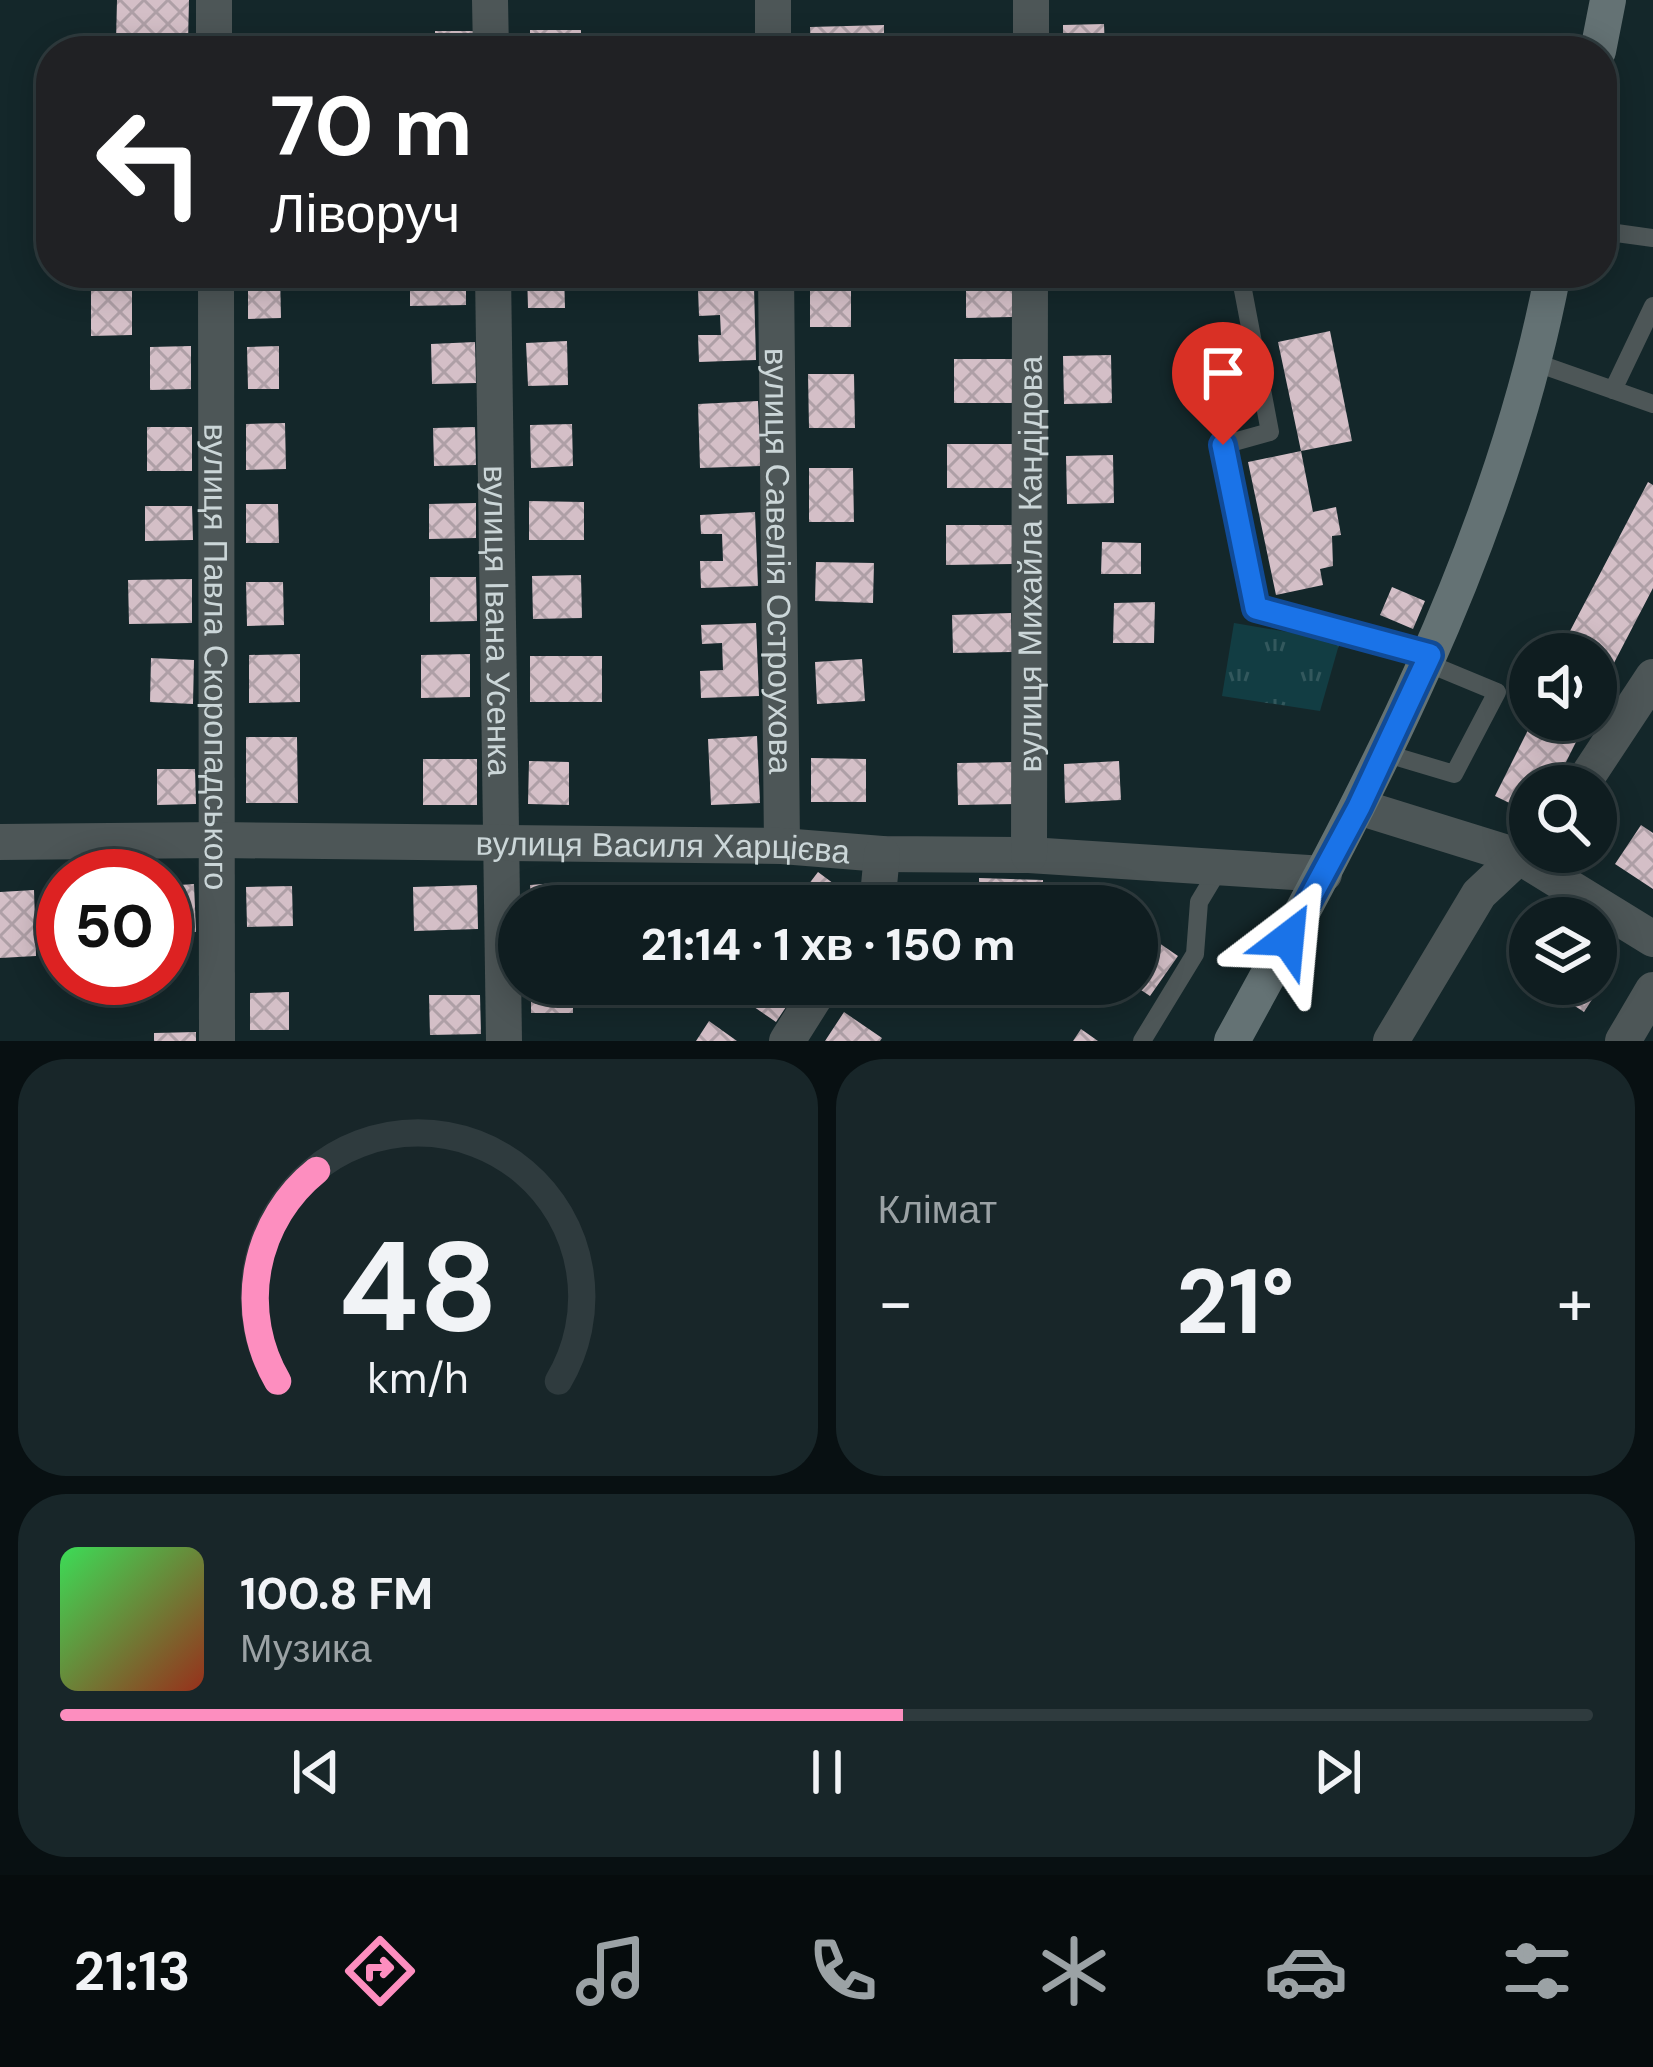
<!DOCTYPE html>
<html lang="uk">
<head>
<meta charset="utf-8">
<style>
  body { margin:0; font-family:"DM Sans",sans-serif; background:#182629; color:#f1f3f6; height:100vh; display:flex; flex-direction:column; font-size:45px; white-space:nowrap }
  * { box-sizing:border-box; margin:0 }
  p { font-size:39px; color:#9ba2a5 }
  .icon { flex:none; width:66px; height:66px; fill:none; stroke:currentColor; stroke-width:2; stroke-linecap:round; stroke-linejoin:round }
  .map { position:relative; height:1041px; overflow:hidden }
  .drawer { display:flex; flex-direction:column; gap:18px; padding:18px; background:#081012; flex:1 }
  .drawer>* { flex:none }
  .top-card { position:absolute; left:36px; top:36px; width:1581px; height:252px; border-radius:48px; box-shadow:0 6px 30px #0003,0 0 0 3px #2f3b3e; background:#202124; color:#fff; overflow:hidden }
  .tools { position:absolute; left:1509px; top:633px; display:grid; gap:24px }
  .tools a { display:grid; place-items:center; width:108px; height:108px; border-radius:50%; background:#0f1d20; box-shadow:0 6px 30px #0003,0 0 0 3px #2f3b3e; font-size:60px }
  .speed { position:absolute; left:36px; top:849px; display:flex; gap:24px; font-size:60px; font-weight:700; text-align:center }
  .speed>* { display:grid; place-content:center; width:156px; height:156px; border-radius:50%; background:#0f1d20; box-shadow:0 6px 30px #0003,0 0 0 3px #2f3b3e; line-height:1 }
  .speed .limit { border:18px solid #d22; background:#fff; color:#111 }
  .pin { position:absolute; display:grid; place-items:center; width:102px; height:102px; color:#fff; margin:-123px -51px; border-radius:50% 50% 50% 0; rotate:-45deg; box-shadow:0 0 12px #0007 }
  .pin .icon { rotate:45deg }
  .me { position:absolute; width:132px; margin:-66px; rotate:29deg; stroke-linejoin:round; filter:drop-shadow(0 0 9px #0008) }
  .turn { display:flex; align-items:center; gap:42px; height:252px; padding:0 36px; font-size:54px }
  .turn .icon { width:156px; height:156px; stroke-width:2.5 }
  .turn b { display:block; font-size:84px; line-height:102px }
  .big { font-size:90px; font-weight:800; line-height:1.1 }
  .drawer .widget { flex:1; display:flex; flex-direction:column; justify-content:center; gap:18px; min-width:0; padding:0 42px; border-radius:48px; background:#182629 }
  .drawer .dial { align-items:center; gap:0 }
  .dial svg { height:312px; overflow:visible; fill:none; stroke:#2f3b3e; stroke-width:7; stroke-linecap:round; text-anchor:middle }
  .dial text { fill:#f1f3f6; stroke:none }
  .song { display:flex; align-items:center; gap:36px }
  .cover { width:144px; height:144px; border-radius:18px; background:linear-gradient(135deg,hsl(130 70% 55%),hsl(10 70% 35%)) }
  .played { height:12px; border-radius:6px; background:linear-gradient(90deg,#fd8ebf 55%,#2f3b3e 55%) }
  .keys { display:flex; justify-content:space-around; direction:ltr }
  .heat { display:flex; justify-content:space-between; align-items:center; font-size:66px; direction:ltr }
  .drawer .tiles { flex:1; display:grid; gap:18px; grid-template-columns:1fr 1fr }
  .widget:last-child { grid-column:span 2 }
  .trip { position:absolute; left:498px; top:885px; width:660px; height:120px; border-radius:60px; background:#0f1d20; box-shadow:0 6px 30px #0003,0 0 0 3px #2f3b3e; font-weight:800; line-height:120px; text-align:center }
  .menu { display:flex; height:192px; justify-content:space-around; align-items:center; background:#060c0d; color:#9ba2a5 }
  .menu .icon { width:84px; height:84px }
  .menu .on { color:#fd8ebf }
  .menu b { font-size:54px; color:#f1f3f6 }
  .map>svg:first-child { display:block }
  .park { fill:url(#park-tufts) }
  .building { fill:url(#building-cross-hatch) }
  .lines { fill:none; stroke-linecap:round; stroke-linejoin:round }
  .lane { stroke:#4d5657; stroke-width:18 }
  .street { stroke:#4d5657; stroke-width:36 }
  .secondary { stroke:#647274; stroke-width:36 }
  .route-casing { stroke:#114b97; stroke-width:30 }
  .route { stroke:#1a73e8; stroke-width:21 }
  .labels { text-anchor:middle; stroke-width:12; stroke-linejoin:round; paint-order:stroke }
  .street-label { font-size:33px; fill:#cbd6d8; stroke:#070f10 }
</style>
</head>
<body>
<div class="map">
<svg width="1653" height="1041" viewBox="0 0 1653 1041">
  <defs>
    <pattern id="park-tufts" width="24" height="20" patternUnits="userSpaceOnUse" patternTransform="scale(3)"><rect width="24" height="20" fill="#123d43"/><path d="M3 7l-1-3M5 7V3M7 7l1-3M15 17l-1-3M17 17v-4M19 17l1-3" fill="none" stroke="#33585d"/></pattern>
    <pattern id="building-cross-hatch" width="8" height="8" patternUnits="userSpaceOnUse" patternTransform="scale(3)"><rect width="8" height="8" fill="#d4bfc7"/><path d="M0 0l8 8M0 8l8-8" fill="none" stroke="#ae9fa6"/></pattern>
  </defs>
  <rect width="100%" height="100%" fill="#14272a"/>
  <path class="park" d="M1234,623L1340,641L1320,711L1222,696Z"/>
  <path class="building" d="M117,0H189L188,43L116,42Z
    M1104,24L1105,51H1063V25Z
    M884,25V51H811L810,27Z
    M530,30H581V51H530Z
    M435,31H475V51H435Z
    M1358,33L1359,40L1376,37L1379,51H1304L1303,43Z
    M248,273H280L281,318L248,319Z
    M410,273H466V305L410,306Z
    M527,273H564L565,308H528Z
    M810,273H851V327H810Z
    M966,281H1012V317L966,318Z
    M132,286V335L91,336V287Z
    M754,287L756,360L699,362L698,335H721L720,315L699,316L698,289Z
    M1330,331L1352,441L1301,451L1278,342Z
    M567,341L568,385L528,386L526,343Z
    M475,342L476,383L432,384L431,344Z
    M191,346V389L150,390V347Z
    M279,346V389H248L247,347Z
    M1111,355L1112,403L1064,404L1063,356Z
    M954,359H1012V403H954Z
    M808,374H854L855,428H809Z
    M758,401L761,466L700,468L698,404Z
    M285,423L286,469L246,470V424Z
    M572,424L573,466L531,468L530,425Z
    M147,427H192V471H147Z
    M475,427L476,465L434,466L433,428Z
    M947,444H1012V488H947Z
    M1301,451L1313,512L1336,507L1341,535L1332,536L1333,566L1320,569L1323,585L1276,595L1248,462Z
    M1113,455L1114,503L1067,504L1066,456Z
    M809,468H853L854,522H809Z
    M1648,482L1653,485V588L1603,684L1596,680V654H1558Z
    M529,501L584,502V540H529Z
    M476,503V538L429,539V504Z
    M246,504H278L279,543H246Z
    M145,506H192L193,540L145,541Z
    M755,512L758,586L701,588L700,561H723L722,534H701L700,515Z
    M946,525H1012V564L946,565Z
    M1102,542L1141,543V574H1101Z
    M816,562L874,563L873,603L815,601Z
    M581,575L582,618L533,619L532,576Z
    M430,577H476L477,621L430,622Z
    M192,579V623L129,624L128,580Z
    M246,582H283L284,625L247,626Z
    M1392,587L1425,601L1413,629L1380,615Z
    M1155,602L1154,643H1113L1114,603Z
    M1011,613L1012,652L953,653L952,615Z
    M756,623L759,696L701,698L700,671L723,670L722,643L702,644L701,625Z
    M300,654V702L249,703V655Z
    M470,654V697L421,698V655Z
    M530,656H602V702H530Z
    M151,658L194,660L193,704L150,702Z
    M862,659L865,701L817,704L815,662Z
    M1533,720H1577L1585,724L1554,786H1530V813L1495,796Z
    M757,736L760,803L711,805L708,739Z
    M246,737H297L298,803H246Z
    M811,758L866,759V802H811Z
    M423,759H477V805H423Z
    M529,761L569,762V805L528,804Z
    M1119,761L1121,800L1065,803L1064,764Z
    M1016,762L1017,804L958,805L957,763Z
    M157,769H195L196,804L157,805Z
    M1641,825L1653,833V889L1615,864Z
    M818,872L853,898L847,906H792Z
    M979,878L1043,880V906H979Z
    M569,882L571,906H531L530,885Z
    M194,884L196,932L165,933V886Z
    M477,885L478,929L414,931L413,887Z
    M292,886L293,926L247,927L246,887Z
    M34,890L36,956L0,958V892Z
    M1146,934L1178,956L1150,996L1132,984H1137V947Z
    M1596,969L1607,976L1584,1012L1541,984H1596Z
    M531,984H573V1013H531Z
    M742,984H791L798,989L776,1022L735,994Z
    M289,992V1030H250V993Z
    M429,995H480L481,1034L430,1035Z
    M844,1012L882,1038L880,1041H825Z
    M709,1021L737,1041H696Z
    M1081,1029L1098,1041H1073Z
    M196,1032V1041H154V1033Z"/>
  <g class="lines">
    <path class="lane" d="M1602,231L1653,238
      M1243,290L1270,432L1223,445L1256,608L1430,655
      M1531,361L1653,404
      M1613,390L1653,306
      M1384,753L1454,774L1497,692L1427,663
      M1142,1041L1195,954L1199,902L1220,867"/>
    <g class="street">
      <path d="M214,0V51"/>
      <path d="M490,0L491,51"/>
      <path d="M773,0V51"/>
      <path d="M1031,51V0"/>
      <path id="s1" d="M216,273L217,1041"/>
      <path id="s2" d="M493,273L504,1041"/>
      <path id="s3" d="M776,273L782,846"/>
      <path d="M1581,786L1653,677"/>
      <path d="M1359,807L1520,857L1653,939"/>
      <path id="s4" d="M0,842L219,840L782,846L882,854L1029,855L1324,874"/>
      <path id="s5" d="M1029,855L1030,273"/>
      <path d="M872,906L878,896L882,854"/>
      <path d="M787,1041L823,984"/>
      <path d="M1391,1041L1479,894L1530,846"/>
      <path d="M1623,1041L1653,990"/>
    </g>
    <path class="secondary" d="M1598,51L1608,0
      M1232,1041C1366,797 1500,549 1553,273"/>
  </g>
  <g class="lines">
    <defs>
      <path id="route" d="M1223,445L1256,608L1430,655L1359,807L1288,939"/>
    </defs>
    <use href="#route" class="route-casing"/>
    <use href="#route" class="route"/>
  </g>
  <g class="labels">
    <g class="street-label">
      <text dy="12" stroke="none"><textPath href="#s3" startOffset="288">вулиця Савелія Остроухова</textPath></text>
      <text dy="12" stroke="none"><textPath href="#s5" startOffset="291">вулиця Михайла Кандідова</textPath></text>
      <text dy="12" stroke="none"><textPath href="#s2" startOffset="348">вулиця Івана Усенка</textPath></text>
      <text dy="12" stroke="none"><textPath href="#s1" startOffset="384">вулиця Павла Скоропадського</textPath></text>
      <text dy="12" stroke="none"><textPath href="#s4" startOffset="663">вулиця Василя Харцієва</textPath></text>
    </g>
  </g>
</svg>
<div class="tools">
<a><svg class="icon" aria-label="sound" viewBox="0 0 24 24"><path d="M4 9h4l5-4v14l-5-4H4zM17 9q2 3 0 6"/></svg></a>
<a><svg class="icon" aria-label="search" viewBox="0 0 24 24"><circle cx="10" cy="10" r="6"/><path d="M15 15l6 6"/></svg></a>
<a><svg class="icon" aria-label="layers" viewBox="0 0 24 24"><path d="M12 4l9 5-9 5-9-5zM3 14l9 5 9-5"/></svg></a>
</div>
<div class="speed"><div class="limit">50</div></div>
<div class="pin" style="left:1223px;top:445px;background:#d93025"><svg class="icon" aria-label="arrive" viewBox="0 0 24 24"><path d="M6 21V4h12l-3 4 3 4H6"/></svg></div>
<svg class="me" style="left:1288px;top:939px" viewBox="-20 -20 40 40"><path d="M0-17L14 15 0 8-14 15z" fill="#1a73e8" stroke="#fff" stroke-width="4"/></svg>
<div class="trip">21:14 · 1 хв · 150 m</div>
<div class="top-card">
<div class="turn"><svg class="icon" aria-label="left" viewBox="0 0 24 24"><path d="M17 20v-9H6M10 6l-5 5 5 5"/></svg><div><b>70 m</b>Ліворуч</div></div>
</div>
</div>
<section class="drawer">
<div class="tiles">
<div class="widget dial"><svg viewBox="0 0 100 80">
<path d="M14 69A42 42 0 1 1 86 69"/>
<path d="M14 69A42 42 0 0 1 24 15" stroke="#fd8ebf"/>
<text x="50" y="56" font-size="32" font-weight="700">48</text>
<text x="50" y="72" font-size="11">km/h</text>
</svg></div>
<div class="widget"><p>Клімат</p>
<div class="heat"><a>−</a><b class="big">21°</b><a>+</a></div>
</div>
<div class="widget">
<div class="song"><i class="cover"></i><div><b>100.8 FM</b><p>Музика</p></div></div>
<div class="played"></div>
<div class="keys"><svg class="icon" aria-label="previous" viewBox="0 0 24 24"><path d="M18 5L8 12l10 7zM5 5v14"/></svg><svg class="icon" aria-label="pause" viewBox="0 0 24 24"><path d="M8 5v14M16 5v14"/></svg><svg class="icon" aria-label="next" viewBox="0 0 24 24"><path d="M6 5l10 7-10 7zM19 5v14"/></svg></div>
</div>
</div>
</section>
<nav class="menu">
<b>21:13</b>
<svg class="icon on" aria-label="directions" viewBox="0 0 24 24"><path d="M12 3l9 9-9 9-9-9zM9 14v-3h6M13 9l2 2-2 2"/></svg>
<svg class="icon" aria-label="music" viewBox="0 0 24 24"><path d="M9 18V5l10-2v13"/><circle cx="6" cy="18" r="3"/><circle cx="16" cy="16" r="3"/></svg>
<svg class="icon" aria-label="phone" viewBox="0 0 24 24"><path d="M5 4h4l2 5-3 2q2 4 5 5l2-3 5 2v4C11 20 4 13 5 4z"/></svg>
<svg class="icon" aria-label="climate" viewBox="0 0 24 24"><path d="M12 3v18M4 7l16 10M4 17L20 7"/></svg>
<svg class="icon" aria-label="car" viewBox="0 0 24 24"><path d="M5 17H2v-5l4-1 3-4h7l3 4 3 1v5h-3M9 17h6M6 11h13"/><circle cx="7" cy="17" r="2"/><circle cx="17" cy="17" r="2"/></svg>
<svg class="icon" aria-label="filters" viewBox="0 0 24 24"><path d="M4 7h16M4 17h16"/><circle cx="9" cy="7" r="2"/><circle cx="15" cy="17" r="2"/></svg>
</nav>
</body>
</html>
